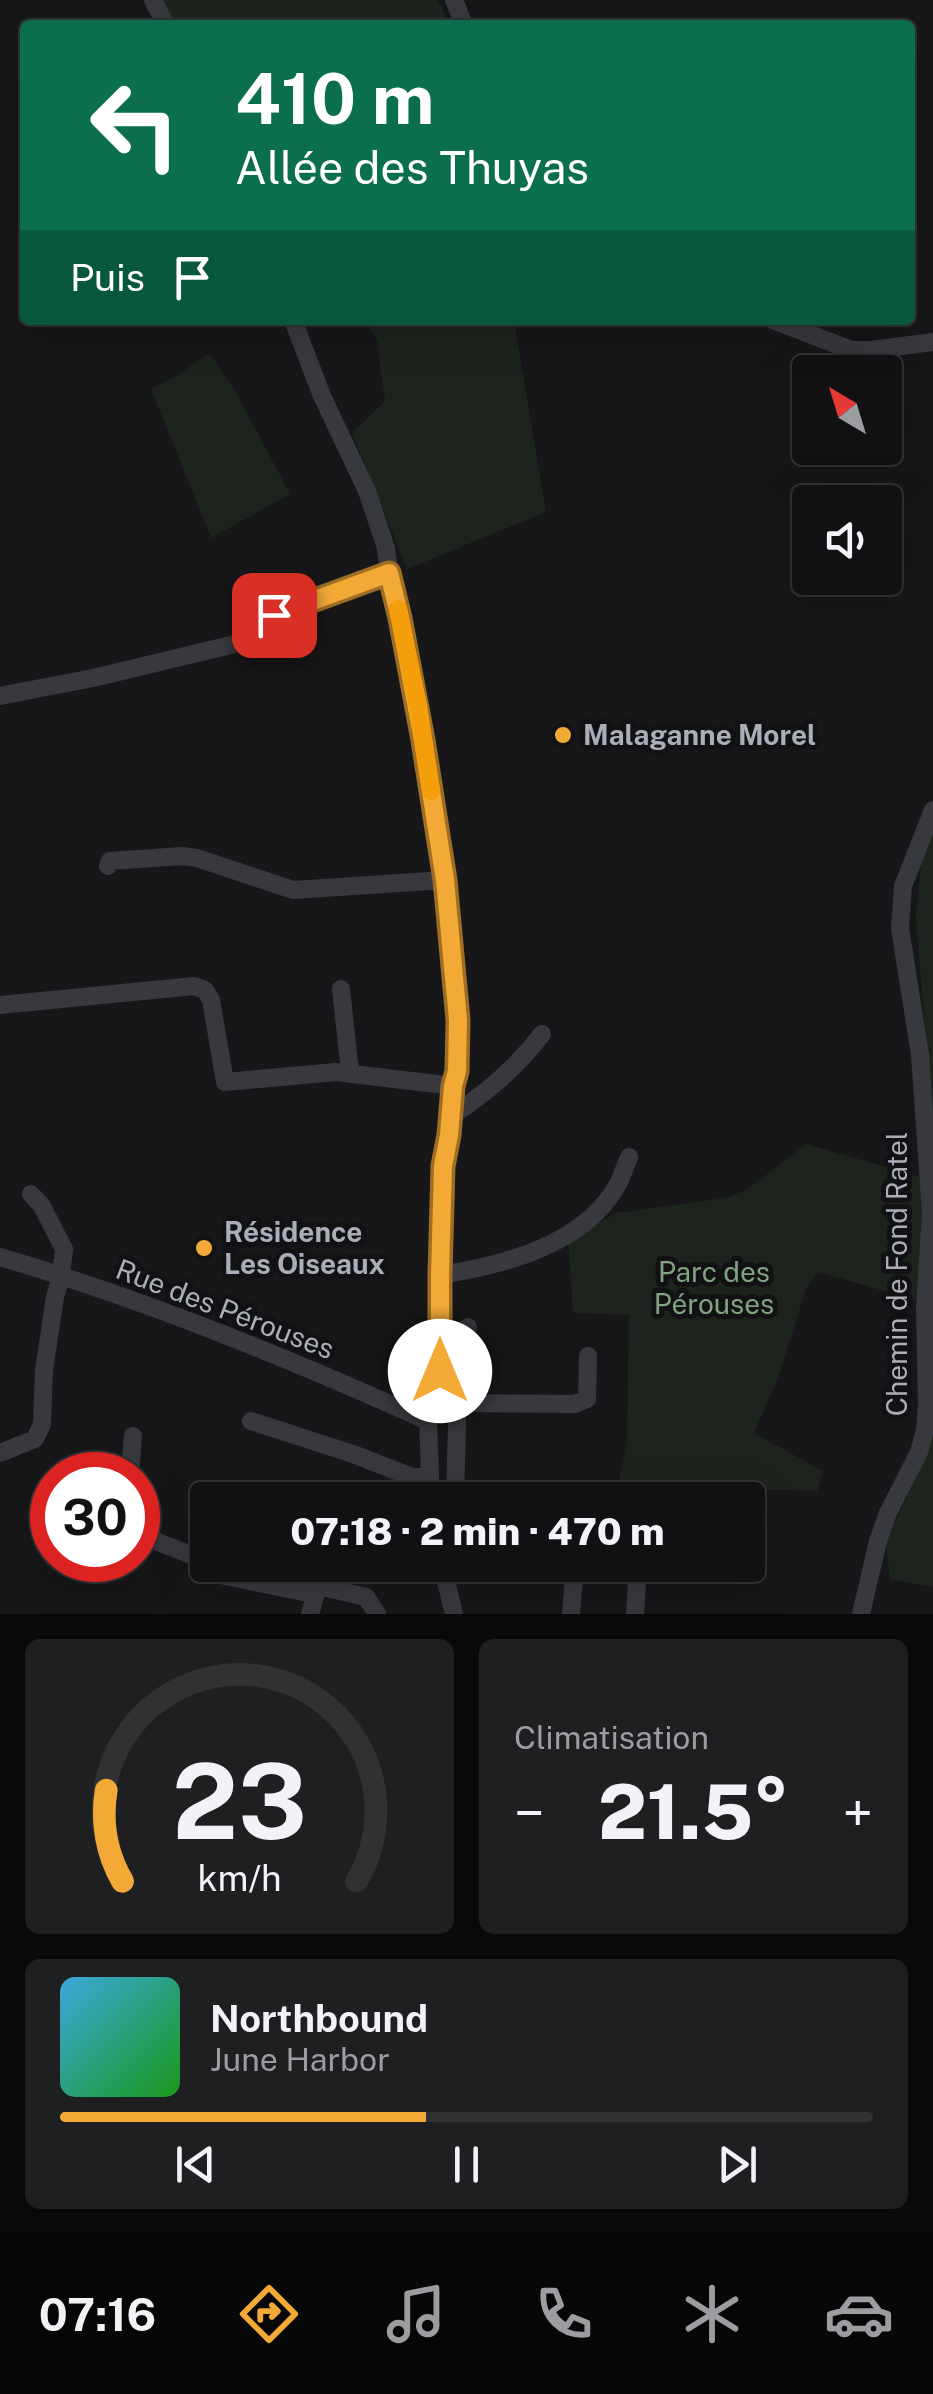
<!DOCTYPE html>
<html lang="fr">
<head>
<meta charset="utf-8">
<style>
  body { margin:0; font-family:"Public Sans",sans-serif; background:#1e1f21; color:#f1f3f6; height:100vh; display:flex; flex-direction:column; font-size:38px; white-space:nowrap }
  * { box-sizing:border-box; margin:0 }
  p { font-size:32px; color:#9c9da0 }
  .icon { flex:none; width:55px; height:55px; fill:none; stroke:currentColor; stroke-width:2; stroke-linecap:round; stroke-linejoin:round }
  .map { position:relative; height:1614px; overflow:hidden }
  .drawer { display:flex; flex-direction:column; gap:25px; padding:25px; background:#09090a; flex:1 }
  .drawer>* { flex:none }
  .guide { position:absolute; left:20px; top:20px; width:895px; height:305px; border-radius:10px; box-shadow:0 10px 40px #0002,0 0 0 2px #303133; background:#0b6e4f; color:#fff; overflow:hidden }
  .needle { width:65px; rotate:322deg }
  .fabs { position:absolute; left:792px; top:355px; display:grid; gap:20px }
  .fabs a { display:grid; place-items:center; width:110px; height:110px; border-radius:10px; background:#111113; box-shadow:0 10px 40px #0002,0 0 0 2px #303133; font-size:50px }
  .speed { position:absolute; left:30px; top:1452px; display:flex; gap:20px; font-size:50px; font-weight:700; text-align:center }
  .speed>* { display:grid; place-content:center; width:130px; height:130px; border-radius:50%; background:#111113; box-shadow:0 10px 40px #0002,0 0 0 2px #303133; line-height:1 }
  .speed .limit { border:15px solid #d22; background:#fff; color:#111 }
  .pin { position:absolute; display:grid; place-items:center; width:85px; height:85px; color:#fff; margin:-42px; border-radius:20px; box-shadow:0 5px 15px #0006 }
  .me { position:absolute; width:110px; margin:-55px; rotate:0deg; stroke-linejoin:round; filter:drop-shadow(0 0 8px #0008) }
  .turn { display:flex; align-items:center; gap:35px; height:210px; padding:0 50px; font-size:45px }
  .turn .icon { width:130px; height:130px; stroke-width:2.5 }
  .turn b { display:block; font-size:70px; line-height:85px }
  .then { display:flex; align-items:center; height:95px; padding:0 50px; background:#0003; gap:20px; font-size:38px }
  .big { font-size:75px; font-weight:800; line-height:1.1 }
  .drawer .tile { flex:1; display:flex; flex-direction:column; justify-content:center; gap:15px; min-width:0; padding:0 35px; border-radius:15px; background:#1e1f21 }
  .drawer .dial { align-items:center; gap:0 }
  .dial svg { height:260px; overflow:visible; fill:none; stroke:#303133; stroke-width:7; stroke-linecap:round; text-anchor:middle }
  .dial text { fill:#f1f3f6; stroke:none }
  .song { display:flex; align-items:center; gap:30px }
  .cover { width:120px; height:120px; border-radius:15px; background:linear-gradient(135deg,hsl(200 70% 55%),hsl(120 70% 35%)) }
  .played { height:10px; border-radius:5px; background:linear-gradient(90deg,#f2a936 45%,#303133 45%) }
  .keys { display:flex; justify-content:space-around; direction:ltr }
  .heat { display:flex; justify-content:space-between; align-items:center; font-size:55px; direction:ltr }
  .drawer .tiles { flex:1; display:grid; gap:25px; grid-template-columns:1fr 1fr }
  .tile:last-child { grid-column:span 2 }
  .trip { position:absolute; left:190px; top:1482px; width:575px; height:100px; border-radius:10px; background:#111113; box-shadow:0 10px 40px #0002,0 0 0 2px #303133; font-weight:800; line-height:100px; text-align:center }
  .menu { display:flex; height:160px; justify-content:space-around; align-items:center; background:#070708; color:#9c9da0 }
  .menu .icon { width:70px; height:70px }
  .menu .current { color:#f2a936 }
  .menu b { font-size:45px; color:#f1f3f6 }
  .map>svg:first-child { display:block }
  .green { fill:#1d241d }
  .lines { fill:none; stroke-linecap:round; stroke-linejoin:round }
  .minor { stroke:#38393e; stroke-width:18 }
  .route-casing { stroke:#9d6e23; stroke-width:25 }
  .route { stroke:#f2a936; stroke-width:18 }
  .slow { stroke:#f59e0b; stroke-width:18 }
  .poi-dot { fill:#f2a936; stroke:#121214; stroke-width:4 }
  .labels { text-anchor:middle; stroke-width:10; stroke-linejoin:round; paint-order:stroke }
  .poi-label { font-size:28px; font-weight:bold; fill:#a9aeb9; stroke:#121214; text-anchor:start }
  .park-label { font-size:28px; fill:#80a480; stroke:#121214 }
  .street-label { font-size:28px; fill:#a9aeb9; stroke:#121214 }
</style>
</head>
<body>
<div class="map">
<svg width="933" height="1614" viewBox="0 0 933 1614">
  <rect width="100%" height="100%" fill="#171719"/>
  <path class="green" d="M162,0H438L449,25H172Z
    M366,320L514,321L546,512L407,569L352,433L385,401L377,340Z
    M211,355L237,394L290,494L211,538L151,389L177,376L205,356Z
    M933,828V1130L916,918L922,852Z
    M806,1144L924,1178L920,1301L818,1272L806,1289L778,1378L754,1433L823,1471L817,1491L618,1485L627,1441L629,1315L573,1313L568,1241L616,1213L725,1198L748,1189Z
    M933,1427V1587L890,1579L886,1543L928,1451Z"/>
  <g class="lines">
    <path class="minor" d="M153,0L166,25
      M454,0L464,25
      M293,320L322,396L367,491L386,548L389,573L418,705L445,880L458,1020L457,1071L453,1086L449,1135L443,1165L440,1371L437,1397L428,1421L431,1500
      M773,320L851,350H871L933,342
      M0,696L93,678L256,639L274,615L389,573
      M108,866L110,861L182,856L197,858L293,890L445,880
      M341,989L350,1072
      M0,1005L194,986L205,990L211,1000L225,1082L336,1072L453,1086
      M451,1116C485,1094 517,1067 542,1034
      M0,1257C146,1300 288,1358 428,1421
      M440,1275C503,1265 582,1246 617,1186C622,1177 625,1166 629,1157
      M458,1403L575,1404L587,1399L588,1356
      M251,1421L353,1454L412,1477H429
      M0,1453L35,1439L42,1424L44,1370L55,1297L61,1276L64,1249L42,1206L31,1194
      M130,1475L133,1436
      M455,1500L458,1390L468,1327
      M148,1538L196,1557L216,1574L303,1592L318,1586L366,1597L377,1614
      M442,1565L454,1614
      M310,1614L318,1586
      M571,1614L575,1565
      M635,1614L638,1565
      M861,1614L878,1541L888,1513L919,1452L925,1430L927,1404L925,1308L931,1212L920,1055L900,928L903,886L933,810"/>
  </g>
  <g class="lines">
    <defs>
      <path id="route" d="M274,615L389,573L400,618L423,740L445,880L458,1020L457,1071L453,1086L449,1135L443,1166L440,1275V1371"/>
    </defs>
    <use href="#route" class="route-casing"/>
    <use href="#route" class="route"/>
    <path class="slow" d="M398,609L418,705L431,791"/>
  </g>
  <g class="poi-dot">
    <circle cx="563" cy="735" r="10"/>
    <circle cx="204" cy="1248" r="10"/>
  </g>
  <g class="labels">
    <g class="poi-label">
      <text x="583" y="745">Malaganne Morel</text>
      <text x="224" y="1242">Résidence<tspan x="224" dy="32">Les Oiseaux</tspan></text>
    </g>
    <g class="park-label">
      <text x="714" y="1282">Parc des<tspan x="714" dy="32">Pérouses</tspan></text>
    </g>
    <g class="street-label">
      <text transform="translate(897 1274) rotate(-90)" y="10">Chemin de Fond Ratel</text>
      <text transform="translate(225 1309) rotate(21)" y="10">Rue des Pérouses</text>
    </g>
  </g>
</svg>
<div class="fabs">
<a><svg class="needle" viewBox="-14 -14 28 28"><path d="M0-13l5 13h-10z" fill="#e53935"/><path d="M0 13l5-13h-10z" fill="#9c9da0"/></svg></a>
<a><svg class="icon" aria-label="sound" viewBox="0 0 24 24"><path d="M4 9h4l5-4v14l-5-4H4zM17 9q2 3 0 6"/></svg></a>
</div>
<div class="speed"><div class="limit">30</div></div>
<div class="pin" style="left:274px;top:615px;background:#d93025"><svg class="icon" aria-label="arrive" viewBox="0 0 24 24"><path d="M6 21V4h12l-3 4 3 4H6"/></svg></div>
<svg class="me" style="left:440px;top:1371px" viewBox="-20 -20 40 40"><circle r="19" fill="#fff"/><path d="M0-13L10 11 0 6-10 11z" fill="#f2a936"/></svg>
<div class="trip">07:18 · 2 min · 470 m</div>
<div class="guide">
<div class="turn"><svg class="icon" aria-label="left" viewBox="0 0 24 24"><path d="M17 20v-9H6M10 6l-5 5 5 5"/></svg><div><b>410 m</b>Allée des Thuyas</div></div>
<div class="then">Puis<svg class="icon" aria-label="arrive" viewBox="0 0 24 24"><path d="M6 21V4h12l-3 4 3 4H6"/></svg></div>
</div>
</div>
<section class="drawer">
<div class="tiles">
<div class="tile dial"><svg viewBox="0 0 100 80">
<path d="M14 69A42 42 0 1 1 86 69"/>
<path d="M14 69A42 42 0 0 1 9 41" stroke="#f2a936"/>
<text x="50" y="56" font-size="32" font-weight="700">23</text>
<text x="50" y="72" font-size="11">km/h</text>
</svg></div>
<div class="tile"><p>Climatisation</p>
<div class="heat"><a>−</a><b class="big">21.5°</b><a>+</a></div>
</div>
<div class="tile">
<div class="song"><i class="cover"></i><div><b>Northbound</b><p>June Harbor</p></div></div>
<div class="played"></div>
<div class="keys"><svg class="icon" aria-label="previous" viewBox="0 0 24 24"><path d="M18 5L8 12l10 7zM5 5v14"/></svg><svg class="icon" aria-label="pause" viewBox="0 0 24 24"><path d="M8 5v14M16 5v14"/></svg><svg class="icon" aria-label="next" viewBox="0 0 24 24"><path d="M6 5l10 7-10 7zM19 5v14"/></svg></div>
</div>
</div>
</section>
<nav class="menu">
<b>07:16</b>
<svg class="icon current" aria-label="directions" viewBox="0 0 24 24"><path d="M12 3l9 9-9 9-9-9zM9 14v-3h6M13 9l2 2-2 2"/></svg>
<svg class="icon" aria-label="music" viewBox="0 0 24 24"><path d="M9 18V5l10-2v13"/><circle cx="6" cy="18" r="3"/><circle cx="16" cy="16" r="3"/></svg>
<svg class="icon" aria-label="phone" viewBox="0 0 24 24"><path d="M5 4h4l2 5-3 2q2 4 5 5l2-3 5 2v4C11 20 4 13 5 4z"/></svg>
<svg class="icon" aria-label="climate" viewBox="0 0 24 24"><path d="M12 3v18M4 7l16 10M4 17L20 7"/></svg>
<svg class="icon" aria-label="car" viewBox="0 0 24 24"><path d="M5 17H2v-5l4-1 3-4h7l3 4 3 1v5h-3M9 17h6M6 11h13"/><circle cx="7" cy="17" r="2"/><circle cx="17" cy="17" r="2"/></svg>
</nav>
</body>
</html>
